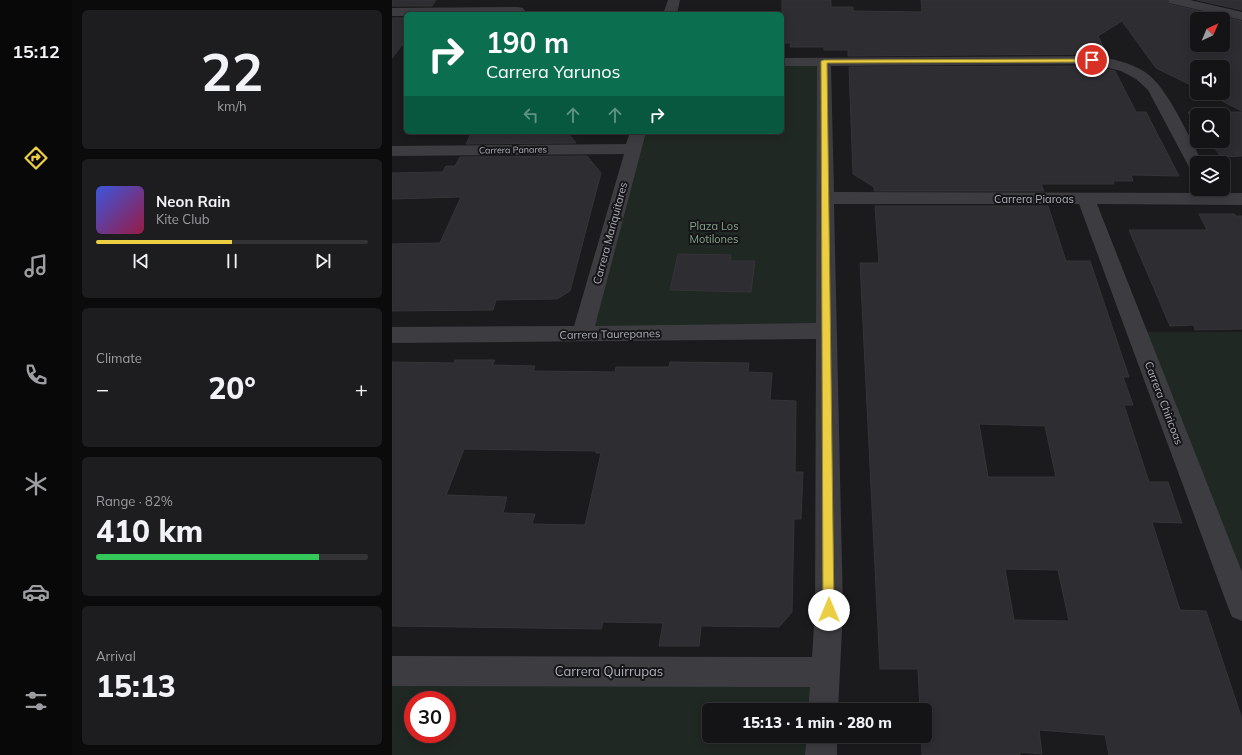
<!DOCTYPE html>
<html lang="en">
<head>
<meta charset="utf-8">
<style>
  body { margin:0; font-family:Mulish,sans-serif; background:#1d1d1f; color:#f1f3f6; height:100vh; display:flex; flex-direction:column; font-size:15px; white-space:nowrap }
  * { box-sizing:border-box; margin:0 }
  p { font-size:13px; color:#9d9ea1 }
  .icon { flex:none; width:22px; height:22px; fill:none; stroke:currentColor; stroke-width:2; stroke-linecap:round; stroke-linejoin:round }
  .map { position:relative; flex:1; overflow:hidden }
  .details { display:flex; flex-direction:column; gap:10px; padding:10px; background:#0b0b0c; width:320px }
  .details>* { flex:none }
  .hud { position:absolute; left:12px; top:12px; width:380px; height:122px; border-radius:6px; box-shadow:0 2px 10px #0003,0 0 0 1px #333335; background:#0b6e4f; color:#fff; overflow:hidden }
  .needle { width:26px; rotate:44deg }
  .controls { position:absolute; left:798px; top:12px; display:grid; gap:8px }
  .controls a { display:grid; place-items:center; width:40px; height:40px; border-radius:6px; background:#141416; box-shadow:0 2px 10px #0003,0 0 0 1px #333335; font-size:20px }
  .speed { position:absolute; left:12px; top:691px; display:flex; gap:8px; font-size:20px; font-weight:700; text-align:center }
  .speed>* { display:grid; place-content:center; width:52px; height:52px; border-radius:50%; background:#141416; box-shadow:0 2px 10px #0003,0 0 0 1px #333335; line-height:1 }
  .speed .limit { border:6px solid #d22; background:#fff; color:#111 }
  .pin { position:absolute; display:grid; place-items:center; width:34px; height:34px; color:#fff; margin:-17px; border:2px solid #fff; border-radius:50%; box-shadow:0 1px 4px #0007 }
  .me { position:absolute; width:44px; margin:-22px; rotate:0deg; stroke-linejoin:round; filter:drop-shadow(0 0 3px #0008) }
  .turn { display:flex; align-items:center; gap:14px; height:84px; padding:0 16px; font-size:18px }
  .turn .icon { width:52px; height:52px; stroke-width:2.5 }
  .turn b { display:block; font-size:28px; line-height:34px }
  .lanes { display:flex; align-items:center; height:38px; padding:0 16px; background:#0003; justify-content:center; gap:20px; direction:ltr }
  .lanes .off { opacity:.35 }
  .big { font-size:30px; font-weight:800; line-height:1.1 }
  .details .card { flex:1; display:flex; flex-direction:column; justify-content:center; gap:6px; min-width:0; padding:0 14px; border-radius:6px; background:#1d1d1f }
  .details .dial { align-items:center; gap:0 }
  .dial b { font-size:52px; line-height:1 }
  .song { display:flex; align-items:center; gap:12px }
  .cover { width:48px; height:48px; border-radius:6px; background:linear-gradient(135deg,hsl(230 70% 55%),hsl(340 70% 35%)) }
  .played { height:4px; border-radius:2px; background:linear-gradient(90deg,#ecce43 50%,#333335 50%) }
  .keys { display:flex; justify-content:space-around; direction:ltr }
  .heat { display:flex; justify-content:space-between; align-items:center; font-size:22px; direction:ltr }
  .charge { height:6px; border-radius:3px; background:linear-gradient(90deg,#34c759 82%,#333335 0) }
  .trip { position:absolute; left:310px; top:703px; width:230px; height:40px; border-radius:6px; background:#141416; box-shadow:0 2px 10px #0003,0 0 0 1px #333335; font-weight:800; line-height:40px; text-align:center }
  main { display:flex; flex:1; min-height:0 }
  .tabs { display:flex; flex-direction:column; width:72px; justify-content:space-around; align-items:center; background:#080809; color:#9d9ea1 }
  .tabs .icon { width:28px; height:28px }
  .tabs .current { color:#ecce43 }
  .tabs b { font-size:18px; color:#f1f3f6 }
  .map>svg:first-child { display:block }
  .green { fill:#202823; fill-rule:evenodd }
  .building { fill:#2e2d31; stroke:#353439; fill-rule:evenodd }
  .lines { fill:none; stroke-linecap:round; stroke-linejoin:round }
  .street { fill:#3c3c41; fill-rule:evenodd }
  .route { fill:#ecce43; stroke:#99862c }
  .labels { text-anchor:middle; stroke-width:4; stroke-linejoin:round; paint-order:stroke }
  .far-street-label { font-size:9px; fill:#aeb0bb; stroke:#161518 }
  .street-label { font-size:11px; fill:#aeb0bb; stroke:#161518 }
  .park-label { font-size:11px; fill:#86a68d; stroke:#161518 }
  .near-street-label { font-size:13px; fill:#aeb0bb; stroke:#161518 }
</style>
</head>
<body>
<main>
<nav class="tabs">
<b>15:12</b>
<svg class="icon current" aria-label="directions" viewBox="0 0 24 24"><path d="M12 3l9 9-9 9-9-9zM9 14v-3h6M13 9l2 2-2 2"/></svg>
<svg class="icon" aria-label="music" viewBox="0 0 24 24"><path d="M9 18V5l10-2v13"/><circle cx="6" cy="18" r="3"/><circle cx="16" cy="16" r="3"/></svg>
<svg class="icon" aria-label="phone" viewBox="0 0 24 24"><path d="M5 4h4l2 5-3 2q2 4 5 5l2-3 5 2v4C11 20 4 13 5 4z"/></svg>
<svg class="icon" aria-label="climate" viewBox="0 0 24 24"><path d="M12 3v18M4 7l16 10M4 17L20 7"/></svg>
<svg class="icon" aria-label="car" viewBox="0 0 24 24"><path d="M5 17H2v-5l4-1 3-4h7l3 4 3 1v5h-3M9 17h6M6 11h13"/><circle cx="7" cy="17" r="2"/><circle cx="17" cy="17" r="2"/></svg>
<svg class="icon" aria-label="filters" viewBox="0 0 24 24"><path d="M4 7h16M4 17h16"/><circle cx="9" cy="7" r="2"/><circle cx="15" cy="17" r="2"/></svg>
</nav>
<section class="details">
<div class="card dial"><b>22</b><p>km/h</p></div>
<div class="card">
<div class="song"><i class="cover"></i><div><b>Neon Rain</b><p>Kite Club</p></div></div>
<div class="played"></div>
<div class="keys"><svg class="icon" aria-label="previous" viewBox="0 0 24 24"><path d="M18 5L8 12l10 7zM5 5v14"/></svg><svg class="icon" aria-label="pause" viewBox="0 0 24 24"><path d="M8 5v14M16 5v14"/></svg><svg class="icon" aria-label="next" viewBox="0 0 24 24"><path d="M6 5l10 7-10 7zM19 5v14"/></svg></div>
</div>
<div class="card"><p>Climate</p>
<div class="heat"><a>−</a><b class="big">20°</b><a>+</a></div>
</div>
<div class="card"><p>Range · 82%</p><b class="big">410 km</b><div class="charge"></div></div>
<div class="card"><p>Arrival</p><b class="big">15:13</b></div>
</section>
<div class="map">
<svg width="850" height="755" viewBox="0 0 850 755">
  <rect width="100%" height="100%" fill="#1b1a1d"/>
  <path class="green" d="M432,61L435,331L190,334L246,132H390V62Z
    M744,332H850V607Z
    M0,671L434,672L431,710H317V736H430L429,755H0ZM21,700H55V734H21Z"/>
  <path class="building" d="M0,0H44L40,6H0Z
    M390,0H439V7H461V11L530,12L529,0H775L777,4L850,21V111L814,93H831V67H805V88L764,68L730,21L706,36L716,57L700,54L456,56V50H432V47H398L399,43H390ZM805,19H831V45H805Z
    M805,0H850V10Z
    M0,18H14V40L0,58Z
    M700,66L723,71L744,112H754L787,176L739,175L741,181H721L722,184H649L652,191H482V187L461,174L457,67Z
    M796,112H850V156L829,157L818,141H831V115H805V124Z
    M80,132H175L184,143L74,144Z
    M195,156L209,173L178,291L165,299L104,300L101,310L0,311V244L48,243L69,197L0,199V173L51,172L54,166H63L68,157Z
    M483,206H656L674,261H698L737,377H731L741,405H732L757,482H776L790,523L760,522L788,610L814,611L850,719V755H717L713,735L647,730L650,754L628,752V755H530L529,736H533V710H528L526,669H488L468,263H487ZM587,424L653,426L664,477H596ZM613,569L666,570L677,621L622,620Z
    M807,214H842L844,216H850V329L803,330L802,325L778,326L737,230H815Z
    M286,254L339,255L338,261H363L359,292L278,290Z
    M63,360H103L100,365L143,366L141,371L223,372L224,367H277L278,362L357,363L356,372L380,373L378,400L404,401L403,472H411L409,519H402L400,612L387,627L309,626L307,646H267L271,623L211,622L209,629L0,626V362L62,363ZM72,449L204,451V453H209L193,525L140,524L143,514L111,513L115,497L54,495Z"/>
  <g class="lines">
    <path class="street" d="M276,0H288L285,14H271Z
      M776,0H798L850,12V20L777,3Z
      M126,7L131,8L133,11L131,14H14V16H0V8Z
      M700,56C718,58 737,62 753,72C776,87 797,138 811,163H805V172L799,171L797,167L756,90L744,79L729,71L700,64L439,66L442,192L850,193V205L705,204L850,572V621L840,617L836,607L687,204H442L451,610L446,710H416L418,687L0,686V656L420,657L423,610L424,339L0,343V327L182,326L232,154L0,156V146L234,144L238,132H254L203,326L424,323L425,66H390V58Z
      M415,736H445V755H413Z"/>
  </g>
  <path class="route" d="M700,59H702V62L435,63L442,610L441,614L437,616L433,614L431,610L429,61L432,60Z"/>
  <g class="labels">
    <g class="far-street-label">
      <text transform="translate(121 150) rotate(-1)" y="3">Carrera Panares</text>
    </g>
    <g class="street-label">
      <text x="642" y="203">Carrera Piaroas</text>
      <text transform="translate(218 233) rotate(-75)" y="4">Carrera Mariquitares</text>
      <text transform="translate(218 334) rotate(-1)" y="4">Carrera Taurepanes</text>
      <text transform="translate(772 403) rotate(69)" y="4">Carrera Chiricoas</text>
    </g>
    <g class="park-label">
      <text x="322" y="230">Plaza Los<tspan x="322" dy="13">Motilones</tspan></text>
    </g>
    <g class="near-street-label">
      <text x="217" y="676">Carrera Quirrupas</text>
    </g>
  </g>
</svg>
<div class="controls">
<a><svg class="needle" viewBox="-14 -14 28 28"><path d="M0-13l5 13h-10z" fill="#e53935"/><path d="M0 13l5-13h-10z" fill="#9d9ea1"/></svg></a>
<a><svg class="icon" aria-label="sound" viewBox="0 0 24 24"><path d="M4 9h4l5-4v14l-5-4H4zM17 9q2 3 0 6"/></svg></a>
<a><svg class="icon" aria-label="search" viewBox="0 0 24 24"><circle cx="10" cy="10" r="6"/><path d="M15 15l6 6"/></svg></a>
<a><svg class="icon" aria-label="layers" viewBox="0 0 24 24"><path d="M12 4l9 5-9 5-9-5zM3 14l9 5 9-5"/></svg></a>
</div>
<div class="speed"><div class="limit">30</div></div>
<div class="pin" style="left:700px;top:60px;background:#d93025"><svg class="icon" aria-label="arrive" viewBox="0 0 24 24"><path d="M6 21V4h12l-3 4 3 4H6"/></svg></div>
<svg class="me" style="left:437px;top:610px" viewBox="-20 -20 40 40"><circle r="19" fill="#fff"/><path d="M0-13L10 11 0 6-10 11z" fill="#ecce43"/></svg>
<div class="trip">15:13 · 1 min · 280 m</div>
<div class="hud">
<div class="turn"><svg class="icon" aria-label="right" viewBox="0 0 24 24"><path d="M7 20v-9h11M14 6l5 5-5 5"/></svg><div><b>190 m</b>Carrera Yarunos</div></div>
<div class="lanes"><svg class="icon off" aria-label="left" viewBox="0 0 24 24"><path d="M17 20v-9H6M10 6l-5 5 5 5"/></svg><svg class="icon off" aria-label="ahead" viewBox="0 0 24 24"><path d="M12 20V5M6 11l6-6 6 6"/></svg><svg class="icon off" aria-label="ahead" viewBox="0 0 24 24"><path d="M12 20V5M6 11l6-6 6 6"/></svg><svg class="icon" aria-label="right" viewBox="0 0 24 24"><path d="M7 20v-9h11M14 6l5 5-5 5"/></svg></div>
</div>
</div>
</main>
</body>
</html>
